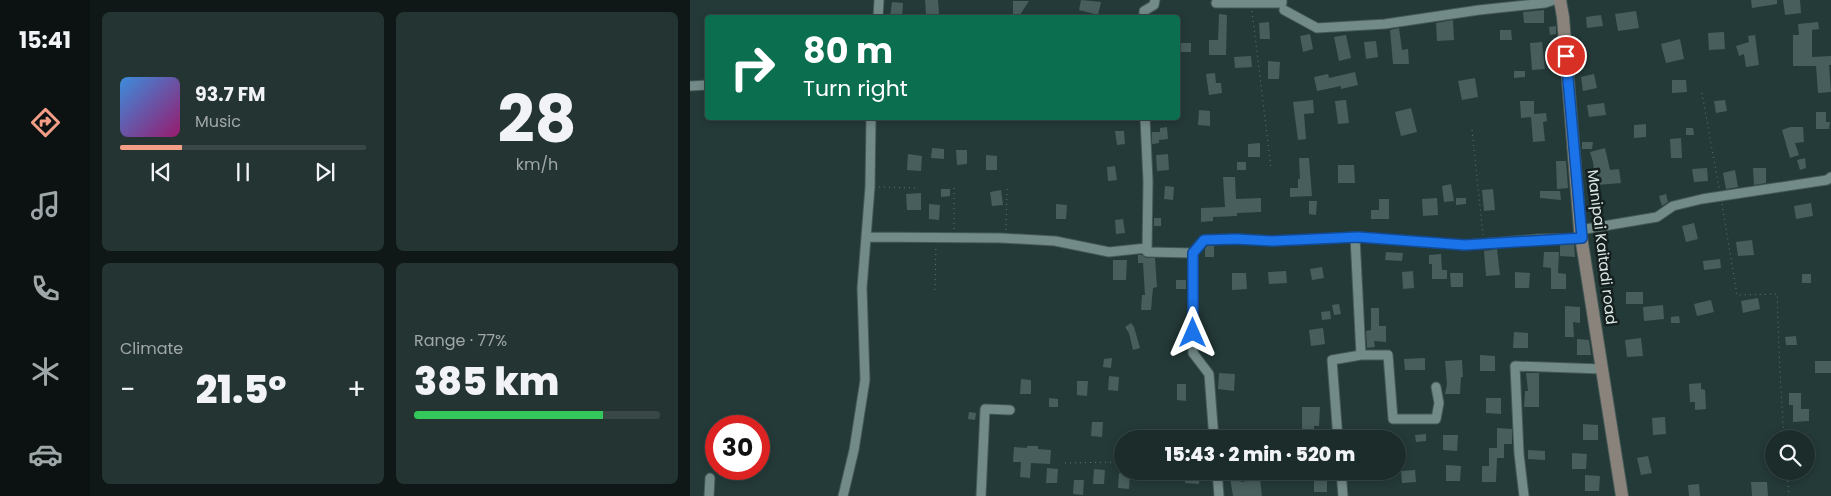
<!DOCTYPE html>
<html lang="en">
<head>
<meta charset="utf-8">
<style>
  body { margin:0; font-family:Poppins,sans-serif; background:#243432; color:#f1f3f6; height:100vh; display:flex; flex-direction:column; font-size:19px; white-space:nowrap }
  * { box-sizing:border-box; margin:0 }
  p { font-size:16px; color:#a0a7a8 }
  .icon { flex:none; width:28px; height:28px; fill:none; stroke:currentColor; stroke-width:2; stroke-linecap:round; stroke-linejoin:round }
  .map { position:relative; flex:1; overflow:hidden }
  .details { display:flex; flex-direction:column; gap:12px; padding:12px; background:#0f1817; width:600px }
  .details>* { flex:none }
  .top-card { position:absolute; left:15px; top:15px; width:475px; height:105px; border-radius:5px; box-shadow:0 2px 8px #0003,0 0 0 1px #394847; background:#0b6e4f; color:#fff; overflow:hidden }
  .controls { position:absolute; left:1075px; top:430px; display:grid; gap:10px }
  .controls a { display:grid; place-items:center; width:50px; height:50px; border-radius:50%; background:#1b2c2a; box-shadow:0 2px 8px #0003,0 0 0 1px #394847; font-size:25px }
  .speed { position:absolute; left:15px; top:415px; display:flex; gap:10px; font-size:25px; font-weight:700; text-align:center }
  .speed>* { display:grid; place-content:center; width:65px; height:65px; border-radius:50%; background:#1b2c2a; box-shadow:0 2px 8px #0003,0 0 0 1px #394847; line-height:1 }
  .speed .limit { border:8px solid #d22; background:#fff; color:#111 }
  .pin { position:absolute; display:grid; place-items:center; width:42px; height:42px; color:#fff; margin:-21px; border:2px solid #fff; border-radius:50%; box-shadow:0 1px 5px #0007 }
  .me { position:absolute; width:55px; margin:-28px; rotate:0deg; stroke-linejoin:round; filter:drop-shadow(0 0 4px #0008) }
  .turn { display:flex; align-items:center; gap:18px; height:105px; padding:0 15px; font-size:22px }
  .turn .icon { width:65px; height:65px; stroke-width:2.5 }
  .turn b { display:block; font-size:35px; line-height:42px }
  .big { font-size:38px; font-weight:800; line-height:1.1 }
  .details .card { flex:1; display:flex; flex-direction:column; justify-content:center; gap:8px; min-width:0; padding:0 18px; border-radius:8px; background:#243432 }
  .details .dial { align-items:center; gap:0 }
  .dial b { font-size:65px; line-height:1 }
  .song { display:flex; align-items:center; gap:15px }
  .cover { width:60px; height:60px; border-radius:8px; background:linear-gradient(135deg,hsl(210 70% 55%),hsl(320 70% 35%)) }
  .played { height:5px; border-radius:2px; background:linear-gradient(90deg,#f49e87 25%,#394847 25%) }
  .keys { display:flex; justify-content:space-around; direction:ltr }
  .heat { display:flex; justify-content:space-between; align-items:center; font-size:28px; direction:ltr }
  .charge { height:8px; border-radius:4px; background:linear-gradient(90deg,#34c759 77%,#394847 0) }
  .details .tiles { flex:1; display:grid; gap:12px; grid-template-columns:repeat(2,1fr) }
  .trip { position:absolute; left:424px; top:430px; width:292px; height:50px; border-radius:25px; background:#1b2c2a; box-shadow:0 2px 8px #0003,0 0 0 1px #394847; font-weight:800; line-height:50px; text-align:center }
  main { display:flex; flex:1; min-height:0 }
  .tabs { display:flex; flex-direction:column; width:90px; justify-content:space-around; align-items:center; background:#0b1211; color:#a0a7a8 }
  .tabs .icon { width:35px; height:35px }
  .tabs .on { color:#f49e87 }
  .tabs b { font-size:22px; color:#f1f3f6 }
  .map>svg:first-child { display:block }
  .building { fill:#475e5c }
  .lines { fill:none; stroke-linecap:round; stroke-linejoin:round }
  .street-casing { stroke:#455957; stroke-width:11 }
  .secondary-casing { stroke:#455957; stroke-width:14 }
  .path { stroke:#627573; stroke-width:1; stroke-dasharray:1 4; stroke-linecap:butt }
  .street { stroke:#728a88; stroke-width:9 }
  .secondary { stroke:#8a837b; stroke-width:12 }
  .route-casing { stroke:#114b97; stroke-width:12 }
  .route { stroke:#1a73e8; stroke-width:9 }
  .labels { text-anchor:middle; stroke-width:5; stroke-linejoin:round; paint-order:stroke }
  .street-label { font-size:15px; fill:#dbe8e6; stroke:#151f1e }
</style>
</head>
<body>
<main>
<nav class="tabs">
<b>15:41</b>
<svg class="icon on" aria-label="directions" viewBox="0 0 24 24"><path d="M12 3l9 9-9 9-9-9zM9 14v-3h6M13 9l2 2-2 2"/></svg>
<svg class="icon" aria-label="music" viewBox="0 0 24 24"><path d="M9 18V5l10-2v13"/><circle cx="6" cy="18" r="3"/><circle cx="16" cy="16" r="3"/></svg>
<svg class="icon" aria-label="phone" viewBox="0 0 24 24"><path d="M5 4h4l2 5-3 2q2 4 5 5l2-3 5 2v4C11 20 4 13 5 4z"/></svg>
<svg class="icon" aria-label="climate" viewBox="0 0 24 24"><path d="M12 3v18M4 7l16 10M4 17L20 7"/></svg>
<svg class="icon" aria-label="car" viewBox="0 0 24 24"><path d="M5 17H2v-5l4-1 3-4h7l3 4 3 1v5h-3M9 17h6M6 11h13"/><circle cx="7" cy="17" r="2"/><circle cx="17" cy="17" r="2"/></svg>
</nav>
<section class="details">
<div class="tiles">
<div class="card">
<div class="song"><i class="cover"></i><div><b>93.7 FM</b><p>Music</p></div></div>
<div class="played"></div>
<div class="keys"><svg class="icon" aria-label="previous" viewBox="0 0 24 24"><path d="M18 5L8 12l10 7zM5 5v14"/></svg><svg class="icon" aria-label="pause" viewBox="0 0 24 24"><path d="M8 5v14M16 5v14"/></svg><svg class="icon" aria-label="next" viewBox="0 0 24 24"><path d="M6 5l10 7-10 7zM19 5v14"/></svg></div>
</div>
<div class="card dial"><b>28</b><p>km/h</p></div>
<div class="card"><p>Climate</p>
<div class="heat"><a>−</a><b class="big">21.5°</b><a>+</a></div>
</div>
<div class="card"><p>Range · 77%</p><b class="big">385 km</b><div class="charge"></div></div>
</div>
</section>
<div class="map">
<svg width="1141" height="496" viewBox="0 0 1141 496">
  <rect width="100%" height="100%" fill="#243a38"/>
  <path class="building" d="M235,0H248L249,14H236Z
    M391,0L411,2L408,15L389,10Z
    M1061,0H1087V4L1062,8Z
    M1093,0H1110L1111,13L1095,15Z
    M323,1H339L330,15H323Z
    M202,2L213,3L212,18H200Z
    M854,10V23H834L833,12Z
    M946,11L949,28L928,31L925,14Z
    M529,14L537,15L536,55H519V40H528Z
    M911,15L913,26L897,28L896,17Z
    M763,20L764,40L747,41L746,23Z
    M579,22L580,39H570L569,23Z
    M1128,22L1129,29L1122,30V57L1141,56V65H1139L1141,92L1128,93L1126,66H1103V35H1109L1108,24Z
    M866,26V34L860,35L859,27Z
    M709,28L712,50L718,49L719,64H703L700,30Z
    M810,30H821L822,40H810Z
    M1034,32L1035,49L1019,50L1018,33Z
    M620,34L623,49L613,52L610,36Z
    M656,35L661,58L649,61L644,37Z
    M1065,35L1069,65L1056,67L1054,54L1049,56L1046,46L1059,42L1058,36Z
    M990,39L994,59L976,63L971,44Z
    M686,41L688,57L676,59L674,42Z
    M852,42L855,69L842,70L840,43Z
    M491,43H501V52H491Z
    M561,56L562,67L545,68L544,57Z
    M578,61L590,62L589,79H578Z
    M824,71H835V77L824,78Z
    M665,72L668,85L651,89V86L627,91L624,77L638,74L639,78Z
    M525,73L526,83H531L532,93L519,95L516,74Z
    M904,74L907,88L893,91L891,77Z
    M785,78L788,97L772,100L768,81Z
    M982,80H996L997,92L982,93Z
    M623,100L624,113L614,114L616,139L608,140L603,102Z
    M656,100L659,123L648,124L645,101Z
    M1035,100L1037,111L1026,113L1024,101Z
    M830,101H844V114L856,113L857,121L853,122L855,141L843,142L841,117L831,118Z
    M914,103L916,115L899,117L897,105Z
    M721,108L727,132L711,136L705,112Z
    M509,110L520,111V126L508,125Z
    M1126,112H1136V122H1140L1139,129H1126Z
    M956,124V137L944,138V125Z
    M477,127L478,139L469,140V143L462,144V132H470V128Z
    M1100,127H1113L1114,142L1105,143L1109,155L1100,158L1092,130Z
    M996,128H1003L1004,135H996Z
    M425,131H434L435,144L427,145Z
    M991,138L992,158H981L980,139Z
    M892,142H903L902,149H892Z
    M570,143V157H558V144Z
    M242,148L254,149V159L241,158Z
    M915,148L920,170L929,169L931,183L906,185L903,162L900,152Z
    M266,150H277V164L267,165Z
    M218,154L232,156L231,171L217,170Z
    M478,154L479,170L467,171L466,155Z
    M296,155L307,156V170H296Z
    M609,158H619L622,196L600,197V188H608V179H610Z
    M1115,158L1116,168L1110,170L1107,160Z
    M866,161H876L878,188L867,189Z
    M547,162H556V170H547Z
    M648,165H664L665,183H648Z
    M425,166L427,180L418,181L417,167Z
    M1017,168L1018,181L1004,182L1002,169Z
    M1063,168H1076V183L1064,185Z
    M1045,170L1048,187L1036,189L1033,173Z
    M533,177H545L546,199L571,198V212L547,213V216L523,217V221L511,222V208L535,207Z
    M761,184L764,201L754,202L752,186Z
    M475,186L484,187L483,200L474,199Z
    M251,189H260V196L251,197Z
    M803,189L805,210L794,211L792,190Z
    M311,190L313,205L302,206L300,192Z
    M850,191H870L871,200L850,198Z
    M231,193V210H217L216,194Z
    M976,194L978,202L972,206L969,196Z
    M747,198L748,215L733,216L732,199Z
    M766,198H776V204L766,205Z
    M689,199H699V219H681V210H689Z
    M619,201H627L626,215L619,214Z
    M1121,203L1123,216L1106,219L1104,206Z
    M239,204L250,205L249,220L239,219Z
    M366,204L377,205L376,219H366Z
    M464,218H471V226H464Z
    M433,219L435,233L426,234L425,220Z
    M1004,223L1008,239L996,242L992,226Z
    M1062,240L1064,255L1048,256L1046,242Z
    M884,244L885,257L870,256V245Z
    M517,246H524V257H515V249Z
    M807,249L810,275L796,276L794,251Z
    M696,252L713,253L712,261L695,260Z
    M854,252H869L868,273L876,274V289H861V268L853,267Z
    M751,254L752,270H757V279H742V264H739V255Z
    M448,255H452L456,258H465L467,287L463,288L461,310H451L452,295H455L453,263H448Z
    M1030,259L1031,268L1014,270L1013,261Z
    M423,260H437L436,280H423Z
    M632,267L634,278L622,280L620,269Z
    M596,271L597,283L579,284L578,272Z
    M723,271L724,288L713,289L712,272Z
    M825,272L840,273L839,288H825Z
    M542,273H556L557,289L542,290Z
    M760,273H773V287H761Z
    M1112,274H1121V283H1112Z
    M486,280H496V289H486Z
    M936,292H953V304H936Z
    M1068,298L1070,309L1053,313L1051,301Z
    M1021,300L1024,312L1007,316L1004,304Z
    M649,304L651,314L644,315L642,305Z
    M973,305L974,319L954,321L953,307Z
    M875,306L890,307V323L883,322L884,337H875Z
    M681,308H689V326H696V342L684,341L685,347L677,348L676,331L681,330Z
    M640,311L641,319L632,320L631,312Z
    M989,316L990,323H981V317Z
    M441,323L444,327L450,348L443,350L439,333L435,327Z
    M633,328L635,344L621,346L619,330Z
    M824,332L838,333V348H823Z
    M1106,336L1107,345H1096L1095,337Z
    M951,338L953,356L937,357L935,340Z
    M887,339L899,340L901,355H887Z
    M790,355L805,356V371H790Z
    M422,358L421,368L413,367L414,359Z
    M735,358V370H715L714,359Z
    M772,360L773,377H771L770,394H755L757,384L755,361Z
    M1125,361H1141V373H1125Z
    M529,373L545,374L544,391L528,389Z
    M836,373H849V407H834L835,391H838Z
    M419,376L429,377L428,391L418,390Z
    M331,379L341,380V394H330Z
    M387,381H398L397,396L387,395Z
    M1011,383V389L1015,390L1016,409L1005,410V402H1000L999,384Z
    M487,384H496V401L487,400Z
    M1099,393H1111V409H1119V421L1103,422V405H1099Z
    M359,398L368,399V407H359Z
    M796,398H811V414L796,413Z
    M612,407H630L629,426H624V432L612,433Z
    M279,412L286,413L285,420L278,419Z
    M975,417L976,434L963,435L962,418Z
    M402,422H413L412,437L401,436Z
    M893,424L908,425V440H893Z
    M807,428L822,429V444H814V458H807L806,482H792V466H799V448H807Z
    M736,434V441L726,442L725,435Z
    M753,435H768L767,451L753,450Z
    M337,446H348V449L361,450L360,464L341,463L340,478L330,477L331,462H323L324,447L337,448Z
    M838,450L855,451V460L838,459Z
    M882,453L897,454L896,469H882Z
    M958,456L962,473L951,475L947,458Z
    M756,465L771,466L770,481H756Z
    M357,468L368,469L367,483H356Z
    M404,469L415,470L414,484H403Z
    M725,470L726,482L712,483L711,471Z
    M496,471H510L509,484L495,483Z
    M539,471H550L551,482L570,479L572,496H543Z
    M429,473L440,474L439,489L428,488Z
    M895,475L910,476L909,491H895Z
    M624,478H637V492H624Z
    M384,480H394L393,495L383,494Z
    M1061,482H1077L1078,496H1062Z
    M1009,484L1010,496H999L998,485Z"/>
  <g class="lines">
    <defs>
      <path id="street" d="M526,3H592V0
        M594,10L627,28L695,24L789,10L855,3L864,0
        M188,18L189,0
        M454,18V11L464,5L465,0
        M0,86L18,85
        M455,118L458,181L457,252L503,253L514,240L546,239L582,241L668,237L775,245L849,239L892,238
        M890,230L967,217L983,206L1012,199L1137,180L1141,177
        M176,237L311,238L365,241L419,252L457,248
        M503,253V353L519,374L524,439
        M671,355H698L703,419H746L749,403L746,387
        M648,439L642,360L671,355L665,237
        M527,471L529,496
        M651,471L653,496
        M19,496L20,478
        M153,496L164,450L175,380L172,288L180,187L181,118
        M291,496L295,409L320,410
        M834,496L829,454L825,366L912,369"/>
      <path id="secondary" d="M870,0L873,17L890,230L932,496"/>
    </defs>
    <use href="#street" class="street-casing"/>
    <use href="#secondary" class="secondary-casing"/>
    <path class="path" d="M562,11L581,168
      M1012,93L1029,188
      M782,130L793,235
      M189,187L227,188
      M1032,204L1047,295L1087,294L1090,372L1094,439
      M264,229V188
      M316,230L317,189
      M245,290L246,245
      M375,463L432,462
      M1097,471L1099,496"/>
    <use href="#street" class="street"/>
    <use href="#secondary" class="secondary"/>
  </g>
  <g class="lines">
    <defs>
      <path id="route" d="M503,333V253L514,240L546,239L582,241L668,237L775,245L892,238L876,56"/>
    </defs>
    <use href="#route" class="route-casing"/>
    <use href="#route" class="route"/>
  </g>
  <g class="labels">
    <g class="street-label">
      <text transform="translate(912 247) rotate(83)" y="5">Manipai Kaitadi road</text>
    </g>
  </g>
</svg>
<div class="controls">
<a><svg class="icon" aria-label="search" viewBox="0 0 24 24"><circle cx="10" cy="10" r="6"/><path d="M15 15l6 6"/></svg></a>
</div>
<div class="speed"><div class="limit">30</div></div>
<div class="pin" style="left:876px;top:56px;background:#d93025"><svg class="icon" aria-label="arrive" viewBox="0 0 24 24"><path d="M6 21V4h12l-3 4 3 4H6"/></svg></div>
<svg class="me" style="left:503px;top:333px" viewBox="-20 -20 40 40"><path d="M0-17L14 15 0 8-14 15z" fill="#1a73e8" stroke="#fff" stroke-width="4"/></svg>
<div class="trip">15:43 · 2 min · 520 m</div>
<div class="top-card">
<div class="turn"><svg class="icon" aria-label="right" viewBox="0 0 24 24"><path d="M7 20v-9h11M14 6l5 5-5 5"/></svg><div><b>80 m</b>Turn right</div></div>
</div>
</div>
</main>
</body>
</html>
